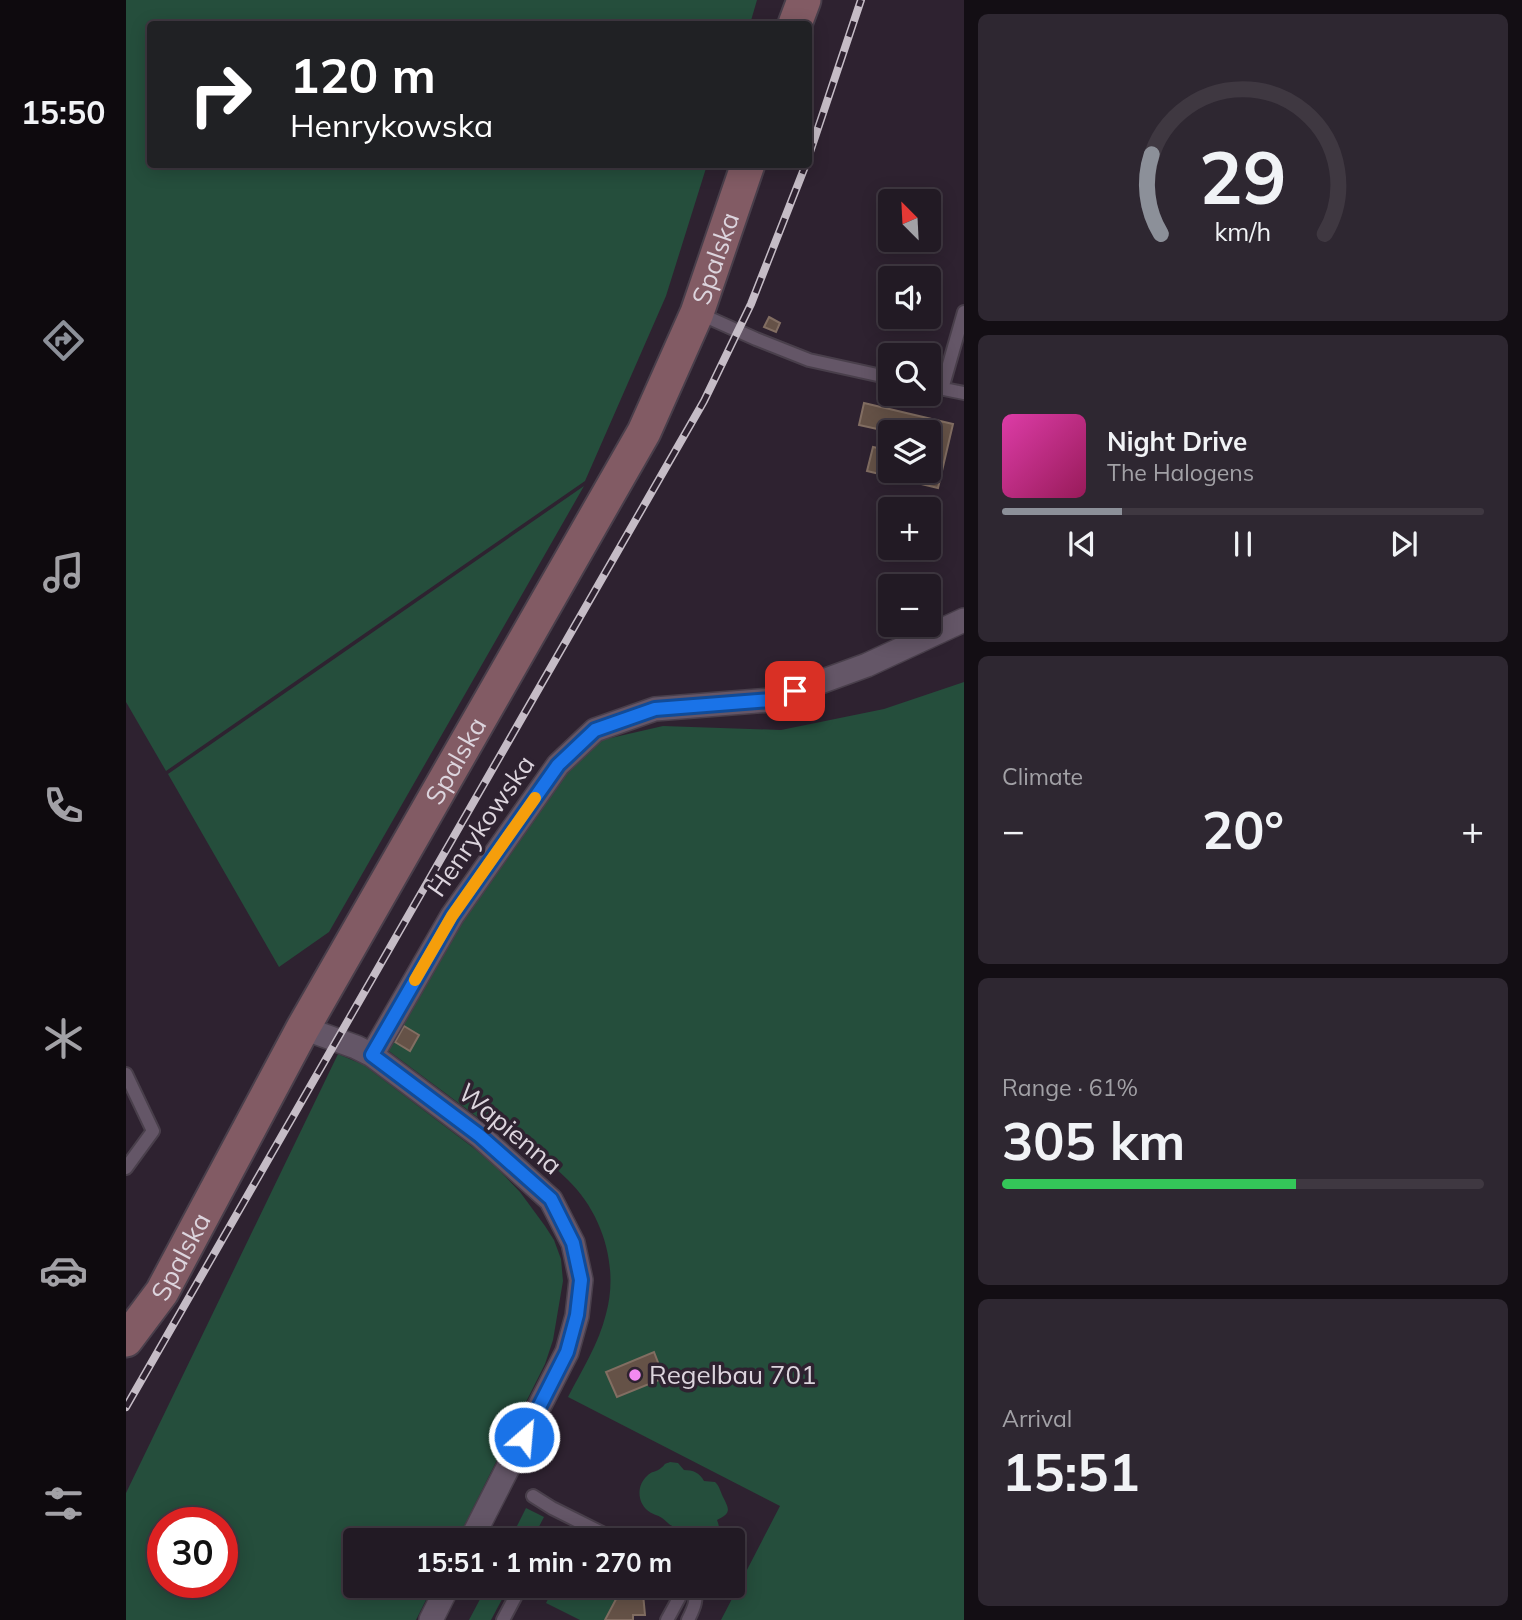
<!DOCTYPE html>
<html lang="en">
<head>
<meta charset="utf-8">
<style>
  body { margin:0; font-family:Mulish,sans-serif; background:#2e2731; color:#f1f3f6; height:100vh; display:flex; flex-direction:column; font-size:26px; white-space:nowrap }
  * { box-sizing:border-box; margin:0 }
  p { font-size:23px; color:#a2a1a6 }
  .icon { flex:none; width:38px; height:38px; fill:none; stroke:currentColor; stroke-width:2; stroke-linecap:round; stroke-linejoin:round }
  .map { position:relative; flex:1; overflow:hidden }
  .panel { display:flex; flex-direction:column; gap:14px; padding:14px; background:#130e14; width:558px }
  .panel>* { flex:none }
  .top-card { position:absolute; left:21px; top:21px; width:665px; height:147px; border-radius:7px; box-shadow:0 4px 18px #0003,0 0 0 2px #3f3841; background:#202124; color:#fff; overflow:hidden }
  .needle { width:46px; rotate:336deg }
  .tools { position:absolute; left:752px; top:189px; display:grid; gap:14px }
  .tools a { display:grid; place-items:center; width:63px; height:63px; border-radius:7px; background:#221a24; box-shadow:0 4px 18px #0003,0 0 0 2px #3f3841; font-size:35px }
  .speed { position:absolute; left:21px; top:1507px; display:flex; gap:14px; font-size:35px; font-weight:700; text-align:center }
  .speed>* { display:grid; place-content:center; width:91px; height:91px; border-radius:50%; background:#221a24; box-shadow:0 4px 18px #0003,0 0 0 2px #3f3841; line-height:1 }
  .speed .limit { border:10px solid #d22; background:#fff; color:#111 }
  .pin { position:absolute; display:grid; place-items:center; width:60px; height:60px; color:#fff; margin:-30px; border-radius:14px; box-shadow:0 4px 10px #0006 }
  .me { position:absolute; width:77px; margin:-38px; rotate:27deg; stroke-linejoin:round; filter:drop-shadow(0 0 5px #0008) }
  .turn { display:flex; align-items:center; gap:24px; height:147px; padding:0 28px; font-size:32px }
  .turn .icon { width:91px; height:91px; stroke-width:2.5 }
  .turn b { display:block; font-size:49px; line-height:60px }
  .big { font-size:52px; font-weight:700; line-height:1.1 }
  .panel .widget { flex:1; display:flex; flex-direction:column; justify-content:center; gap:10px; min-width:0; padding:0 24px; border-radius:10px; background:#2e2731 }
  .panel .dial { align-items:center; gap:0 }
  .dial svg { height:182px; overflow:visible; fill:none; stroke:#3f3841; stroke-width:7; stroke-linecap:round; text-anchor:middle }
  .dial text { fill:#f1f3f6; stroke:none }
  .song { display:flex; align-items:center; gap:21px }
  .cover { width:84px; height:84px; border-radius:10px; background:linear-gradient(135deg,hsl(320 70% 55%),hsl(330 70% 35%)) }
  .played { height:7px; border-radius:4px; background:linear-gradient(90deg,#8c9099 25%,#3f3841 25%) }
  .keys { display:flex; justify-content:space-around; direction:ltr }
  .heat { display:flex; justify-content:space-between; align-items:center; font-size:38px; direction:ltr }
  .charge { height:10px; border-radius:5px; background:linear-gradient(90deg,#34c759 61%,#3f3841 0) }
  .trip { position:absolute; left:217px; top:1528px; width:402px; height:70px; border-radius:7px; background:#221a24; box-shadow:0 4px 18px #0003,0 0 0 2px #3f3841; font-weight:700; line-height:70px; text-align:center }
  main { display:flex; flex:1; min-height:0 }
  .tabs { display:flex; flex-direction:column; width:126px; justify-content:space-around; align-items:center; background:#0e0a0e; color:#a2a1a6 }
  .tabs .icon { width:49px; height:49px }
  .tabs .on { color:#8c9099 }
  .tabs b { font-size:32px; color:#f1f3f6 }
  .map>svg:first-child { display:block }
  .green { fill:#254e3c; fill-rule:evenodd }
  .building { fill:#655247; stroke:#826e62; stroke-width:2 }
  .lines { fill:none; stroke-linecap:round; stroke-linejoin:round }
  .lane-casing { stroke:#493f4b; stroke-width:16 }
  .street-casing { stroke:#493f4b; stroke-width:26 }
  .secondary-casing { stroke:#493f4b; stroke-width:37 }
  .lane { stroke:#645667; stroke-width:12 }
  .street { stroke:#645667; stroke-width:23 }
  .secondary { stroke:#825b64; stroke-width:33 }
  .rail-casing { stroke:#c5bcc6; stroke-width:8 }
  .rail { stroke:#2e2230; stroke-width:5; stroke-dasharray:16; stroke-linecap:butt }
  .route-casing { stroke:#114b97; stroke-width:18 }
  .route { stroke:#1a73e8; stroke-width:12 }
  .slow { stroke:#f59e0b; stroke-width:12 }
  .poi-dot { fill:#f38af1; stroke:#2e2230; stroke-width:2.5 }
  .labels { text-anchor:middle; stroke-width:7; stroke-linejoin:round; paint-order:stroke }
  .street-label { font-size:26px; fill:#dcd4dd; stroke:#2e2230 }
  .poi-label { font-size:26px; fill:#dcd4dd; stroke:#2e2230; text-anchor:start }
</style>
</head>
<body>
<main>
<nav class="tabs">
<b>15:50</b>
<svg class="icon on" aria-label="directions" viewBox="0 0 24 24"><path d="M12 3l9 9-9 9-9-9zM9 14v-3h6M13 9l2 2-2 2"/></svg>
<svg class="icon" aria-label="music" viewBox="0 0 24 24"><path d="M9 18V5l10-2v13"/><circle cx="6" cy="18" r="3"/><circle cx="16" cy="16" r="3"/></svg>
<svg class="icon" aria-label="phone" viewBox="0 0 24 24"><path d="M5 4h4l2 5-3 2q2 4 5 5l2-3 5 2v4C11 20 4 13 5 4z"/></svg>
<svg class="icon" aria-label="climate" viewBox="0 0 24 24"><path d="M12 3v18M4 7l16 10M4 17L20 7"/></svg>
<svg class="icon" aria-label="car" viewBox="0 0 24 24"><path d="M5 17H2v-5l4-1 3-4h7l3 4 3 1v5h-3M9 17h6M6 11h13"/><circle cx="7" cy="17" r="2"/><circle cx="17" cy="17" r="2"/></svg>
<svg class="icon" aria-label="filters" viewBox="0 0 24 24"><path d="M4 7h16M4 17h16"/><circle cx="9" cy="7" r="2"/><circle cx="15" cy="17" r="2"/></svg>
</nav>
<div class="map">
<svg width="838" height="1620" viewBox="0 0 838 1620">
  <rect width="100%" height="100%" fill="#2e2230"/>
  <path class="green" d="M0,0H631L624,24H24V164L581,165L540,296L459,481L40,771L0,702Z
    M458,486L203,932L153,967L42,774Z
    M838,682V1620H595L654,1506L442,1397C456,1370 473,1343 480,1314C493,1267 477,1214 442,1180C421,1159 394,1142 370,1124L366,1128L260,1049L336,923L439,772L476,740L537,726L655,730L758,709Z
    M212,1054L238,1065L349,1149L371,1168L394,1192L419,1226L428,1240L435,1259L437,1281L427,1340L419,1364L331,1540H229V1586H307L290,1620H0V1493ZM37,1522H96V1582H37Z
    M544,1462L552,1463L558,1470C567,1470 574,1473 578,1481L589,1482C594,1487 594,1491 597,1497C603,1509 606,1513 591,1520C597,1534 589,1541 575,1539L568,1532L564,1531L560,1526C545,1529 545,1525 536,1518C532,1515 525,1514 521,1510C511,1501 511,1485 521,1476C525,1471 531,1472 535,1468C543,1461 534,1466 544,1462Z
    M400,1508L418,1517L406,1540H384Z
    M361,1586H383L365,1620H343Z
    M429,1586H484L494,1591L479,1620H454L420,1603Z"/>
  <path class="building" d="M643,317L654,323L650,332L638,327Z
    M738,403L827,424L812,488L741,471L747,447L765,451V471H803V432H765L733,425Z
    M278,1026L293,1035L284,1051L269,1042Z
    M528,1352L538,1378L491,1397L480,1372Z
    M497,1586L517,1594L519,1615H507V1620H479Z"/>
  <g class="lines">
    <defs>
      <path id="lane" d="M572,313L630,339L683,360L765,378
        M803,386L838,393
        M816,389L838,312
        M0,1074L27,1131L0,1168
        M407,1496L426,1508L490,1540
        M377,1620L395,1586
        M541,1620L553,1598
        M562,1620C568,1608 573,1598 566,1586"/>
      <path id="street" d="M177,1028L230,1047L246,1055L326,916L432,765L469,730L529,709L645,700L741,665L838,620
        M246,1055L354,1136L425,1200L447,1243L455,1280L451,1316L441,1352L345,1540
        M305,1620L322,1586"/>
      <g id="secondary">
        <path d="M669,24L678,0"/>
        <path id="s1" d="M0,1340L36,1292L177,1028L518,432L571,313L622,164"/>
      </g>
    </defs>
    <use href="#lane" class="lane-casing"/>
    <use href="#street" class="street-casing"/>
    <use href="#secondary" class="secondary-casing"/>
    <use href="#lane" class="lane"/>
    <use href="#street" class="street"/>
    <use href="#secondary" class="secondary"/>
    <defs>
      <path id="rail" d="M682,158L735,0
        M0,1407L578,401L625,304L680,164"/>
    </defs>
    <use href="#rail" class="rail-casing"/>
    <use href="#rail" class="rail"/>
  </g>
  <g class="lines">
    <defs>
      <path id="route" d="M398,1437L441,1352L451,1315L455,1280L447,1243L425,1199L354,1136L246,1055L326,916L432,765L469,730L529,709L645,700L669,691"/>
    </defs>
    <use href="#route" class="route-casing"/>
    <use href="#route" class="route"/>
    <path class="slow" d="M289,980L326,916L409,798"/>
  </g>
  <circle class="poi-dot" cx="509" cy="1375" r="7"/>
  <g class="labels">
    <g class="street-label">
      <text dy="9" stroke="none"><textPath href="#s1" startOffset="1234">Spalska</textPath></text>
      <text dy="9" stroke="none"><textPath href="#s1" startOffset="667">Spalska</textPath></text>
      <text transform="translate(355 826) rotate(-55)" y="9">Henrykowska</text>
      <text transform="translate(384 1129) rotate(40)" y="9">Wapienna</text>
      <text dy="9" stroke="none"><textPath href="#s1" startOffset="100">Spalska</textPath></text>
    </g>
    <g class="poi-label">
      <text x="523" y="1384">Regelbau 701</text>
    </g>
  </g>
</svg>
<div class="tools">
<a><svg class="needle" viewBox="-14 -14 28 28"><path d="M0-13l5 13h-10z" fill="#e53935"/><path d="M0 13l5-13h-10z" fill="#a2a1a6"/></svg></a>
<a><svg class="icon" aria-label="sound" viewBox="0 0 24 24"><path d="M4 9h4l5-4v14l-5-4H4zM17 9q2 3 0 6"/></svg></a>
<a><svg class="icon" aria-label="search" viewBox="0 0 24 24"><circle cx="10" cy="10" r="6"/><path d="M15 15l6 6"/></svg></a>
<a><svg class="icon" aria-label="layers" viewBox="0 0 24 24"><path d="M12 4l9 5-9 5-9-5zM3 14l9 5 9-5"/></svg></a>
<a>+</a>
<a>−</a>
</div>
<div class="speed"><div class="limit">30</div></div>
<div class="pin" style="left:669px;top:691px;background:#d93025"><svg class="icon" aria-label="arrive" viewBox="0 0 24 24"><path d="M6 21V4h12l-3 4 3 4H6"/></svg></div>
<svg class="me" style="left:398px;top:1437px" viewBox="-20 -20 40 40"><circle r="17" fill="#1a73e8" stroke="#fff" stroke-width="3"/><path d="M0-11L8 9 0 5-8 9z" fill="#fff"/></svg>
<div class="trip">15:51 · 1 min · 270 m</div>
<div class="top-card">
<div class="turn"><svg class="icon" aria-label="right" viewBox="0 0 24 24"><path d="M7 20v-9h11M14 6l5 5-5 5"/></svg><div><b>120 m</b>Henrykowska</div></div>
</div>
</div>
<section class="panel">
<div class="widget dial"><svg viewBox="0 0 100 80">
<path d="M14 69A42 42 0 1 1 86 69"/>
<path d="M14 69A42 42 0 0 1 10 34" stroke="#8c9099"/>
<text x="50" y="56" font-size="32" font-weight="700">29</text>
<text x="50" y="72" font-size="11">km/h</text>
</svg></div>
<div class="widget">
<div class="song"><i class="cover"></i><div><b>Night Drive</b><p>The Halogens</p></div></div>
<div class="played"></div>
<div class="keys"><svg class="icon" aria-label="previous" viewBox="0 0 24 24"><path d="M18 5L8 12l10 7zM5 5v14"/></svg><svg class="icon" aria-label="pause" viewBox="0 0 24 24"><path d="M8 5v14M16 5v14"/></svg><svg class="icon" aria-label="next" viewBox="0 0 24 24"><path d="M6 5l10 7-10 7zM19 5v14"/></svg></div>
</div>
<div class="widget"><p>Climate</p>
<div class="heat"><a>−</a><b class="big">20°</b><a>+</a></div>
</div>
<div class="widget"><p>Range · 61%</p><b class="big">305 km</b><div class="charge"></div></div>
<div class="widget"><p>Arrival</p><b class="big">15:51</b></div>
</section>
</main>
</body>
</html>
